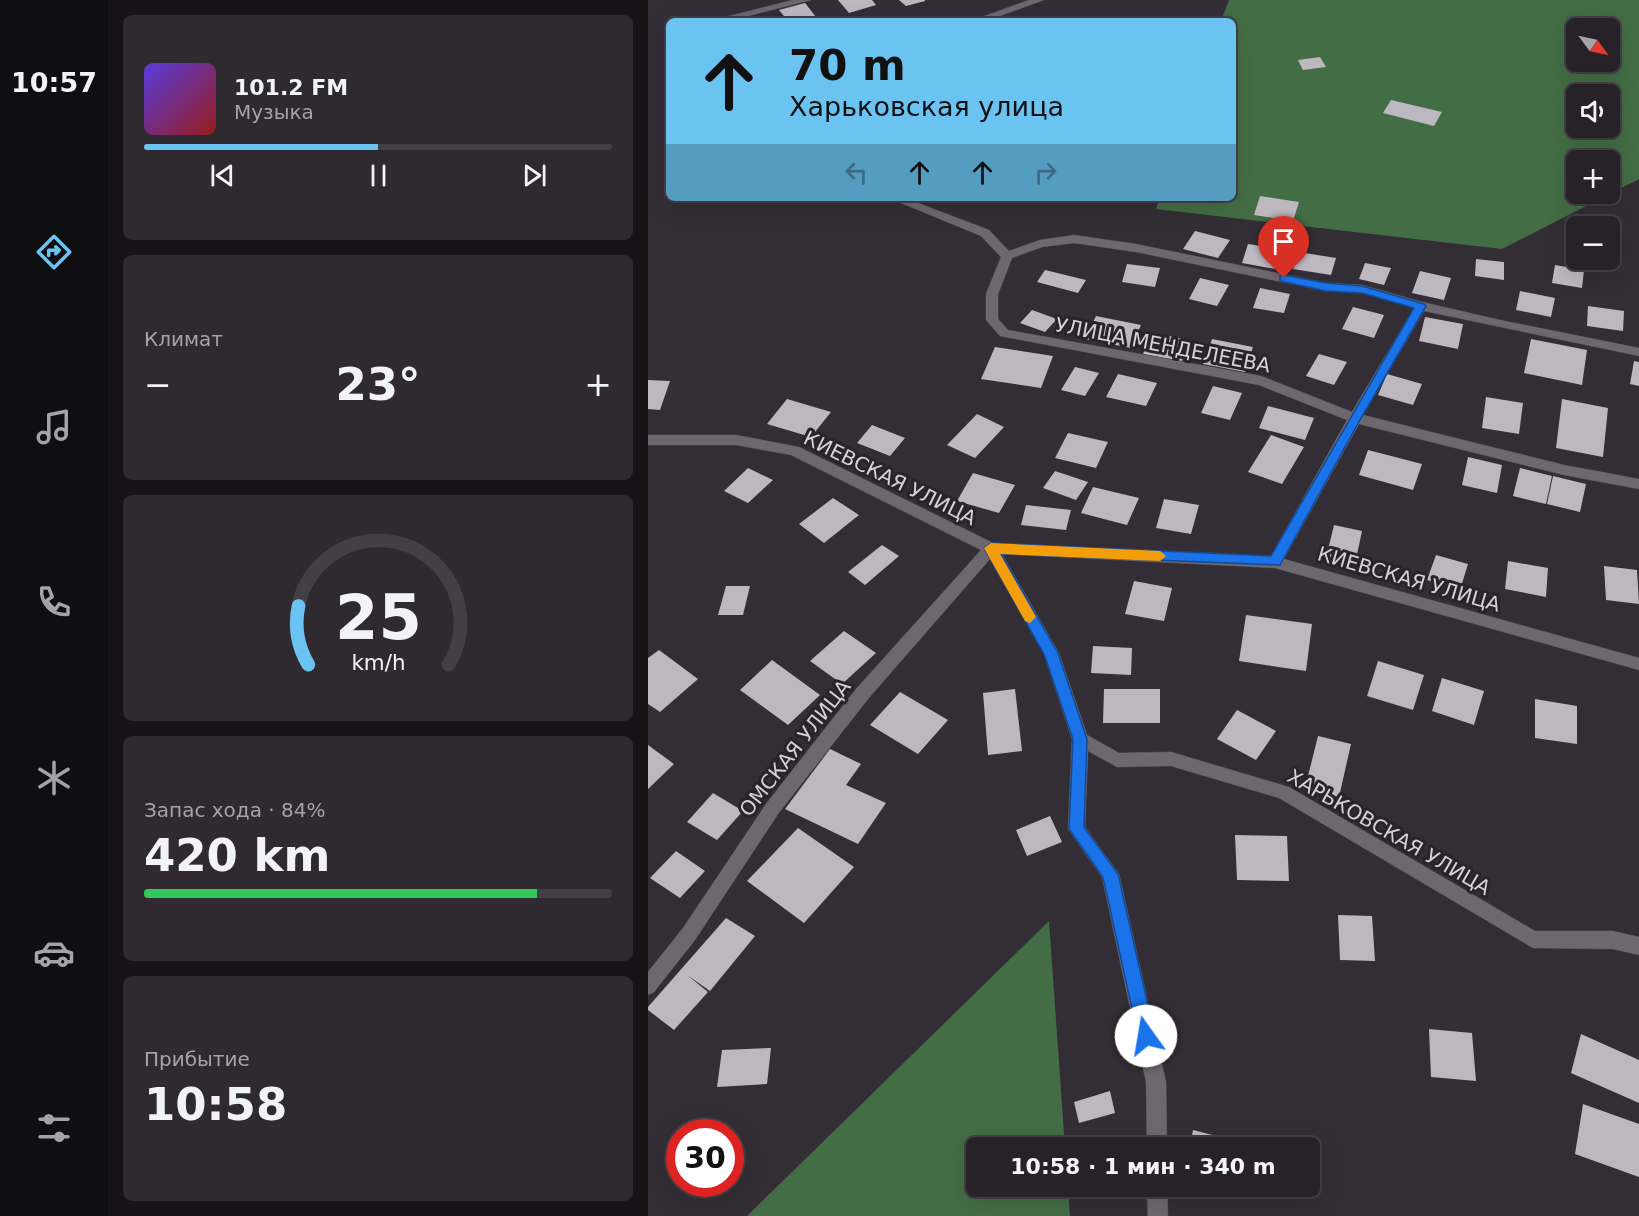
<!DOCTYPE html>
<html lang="ru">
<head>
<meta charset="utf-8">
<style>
  body { margin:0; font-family:"DejaVu Sans",sans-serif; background:#2e2a30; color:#f1f3f6; height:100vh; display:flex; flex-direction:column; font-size:22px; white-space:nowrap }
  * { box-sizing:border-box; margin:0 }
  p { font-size:20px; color:#a4a4a8 }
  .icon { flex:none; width:33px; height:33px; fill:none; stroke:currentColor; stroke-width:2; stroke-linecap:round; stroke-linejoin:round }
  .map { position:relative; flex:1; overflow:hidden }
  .details { display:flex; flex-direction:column; gap:15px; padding:15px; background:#151316; width:540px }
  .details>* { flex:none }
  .banner { position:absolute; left:18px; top:18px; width:570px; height:183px; border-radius:9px; box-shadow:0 6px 24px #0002,0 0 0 2px #423f45; background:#6bc3f2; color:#111; overflow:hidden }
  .needle { width:39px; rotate:123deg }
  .controls { position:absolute; left:918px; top:18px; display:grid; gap:12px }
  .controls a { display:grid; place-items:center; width:54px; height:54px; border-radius:9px; background:#262228; box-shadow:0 6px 24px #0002,0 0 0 2px #423f45; font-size:30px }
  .speed { position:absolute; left:18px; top:1119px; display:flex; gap:12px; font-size:30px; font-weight:700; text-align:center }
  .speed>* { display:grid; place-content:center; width:78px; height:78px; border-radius:50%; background:#262228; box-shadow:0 6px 24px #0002,0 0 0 2px #423f45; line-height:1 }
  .speed .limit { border:9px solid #d22; background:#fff; color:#111 }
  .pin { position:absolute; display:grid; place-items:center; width:51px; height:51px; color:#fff; margin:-62px -26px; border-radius:50% 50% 50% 0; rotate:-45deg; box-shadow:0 0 6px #0007 }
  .pin .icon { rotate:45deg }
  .me { position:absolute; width:66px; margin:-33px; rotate:347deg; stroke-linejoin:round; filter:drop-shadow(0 0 4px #0008) }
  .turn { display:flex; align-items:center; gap:21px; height:126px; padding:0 24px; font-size:27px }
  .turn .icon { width:78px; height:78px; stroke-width:2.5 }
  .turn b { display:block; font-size:42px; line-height:51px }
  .lanes { display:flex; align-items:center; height:57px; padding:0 24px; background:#0003; justify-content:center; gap:30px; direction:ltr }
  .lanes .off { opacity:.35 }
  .big { font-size:45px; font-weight:600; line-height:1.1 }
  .details .tile { flex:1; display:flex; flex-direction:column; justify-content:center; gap:9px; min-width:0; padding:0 21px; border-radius:9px; background:#2e2a30 }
  .details .dial { align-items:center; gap:0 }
  .dial svg { height:156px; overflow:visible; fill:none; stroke:#423f45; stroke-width:7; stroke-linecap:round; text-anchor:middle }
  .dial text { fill:#f1f3f6; stroke:none }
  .song { display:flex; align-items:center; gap:18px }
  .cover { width:72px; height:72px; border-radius:9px; background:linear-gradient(135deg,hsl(250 70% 55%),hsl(0 70% 35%)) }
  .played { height:6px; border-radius:3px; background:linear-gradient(90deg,#6bc3f2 50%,#423f45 50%) }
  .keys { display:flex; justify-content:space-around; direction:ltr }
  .heat { display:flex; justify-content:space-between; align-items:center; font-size:33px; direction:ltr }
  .charge { height:9px; border-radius:4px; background:linear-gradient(90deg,#34c759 84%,#423f45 0) }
  .trip { position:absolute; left:318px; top:1137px; width:354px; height:60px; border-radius:9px; background:#262228; box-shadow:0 6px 24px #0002,0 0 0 2px #423f45; font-weight:600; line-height:60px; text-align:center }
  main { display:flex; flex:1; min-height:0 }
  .menu { display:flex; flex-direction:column; width:108px; justify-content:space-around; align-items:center; background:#0f0e10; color:#a4a4a8 }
  .menu .icon { width:42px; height:42px }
  .menu .current { color:#6bc3f2 }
  .menu b { font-size:27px; color:#f1f3f6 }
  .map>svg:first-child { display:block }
  .forest { fill:#436d45; fill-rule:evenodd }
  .building { fill:#bdb7c0 }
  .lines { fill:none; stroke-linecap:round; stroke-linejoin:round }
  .minor-casing { stroke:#4f4b51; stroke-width:1 }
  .minor { fill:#6d6770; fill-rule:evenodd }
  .route { fill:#1a73e8; stroke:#114b97; stroke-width:1.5 }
  .slow { fill:#f59e0b }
  .labels { text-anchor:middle; stroke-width:6; stroke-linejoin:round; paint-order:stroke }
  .street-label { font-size:20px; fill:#d5d2d7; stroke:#29242b }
</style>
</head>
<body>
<main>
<nav class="menu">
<b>10:57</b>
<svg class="icon current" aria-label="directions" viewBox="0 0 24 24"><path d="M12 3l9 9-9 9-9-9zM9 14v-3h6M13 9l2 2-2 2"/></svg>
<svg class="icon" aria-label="music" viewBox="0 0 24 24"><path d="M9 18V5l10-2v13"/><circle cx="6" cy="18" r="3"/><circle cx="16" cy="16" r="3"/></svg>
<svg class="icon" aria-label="phone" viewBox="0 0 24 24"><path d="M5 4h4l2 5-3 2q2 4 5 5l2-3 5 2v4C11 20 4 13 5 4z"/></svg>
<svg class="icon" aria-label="climate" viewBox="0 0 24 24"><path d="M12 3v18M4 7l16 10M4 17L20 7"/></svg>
<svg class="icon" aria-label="car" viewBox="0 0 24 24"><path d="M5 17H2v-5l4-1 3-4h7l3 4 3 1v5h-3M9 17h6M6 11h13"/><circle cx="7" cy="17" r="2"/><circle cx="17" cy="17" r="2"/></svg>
<svg class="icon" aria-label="filters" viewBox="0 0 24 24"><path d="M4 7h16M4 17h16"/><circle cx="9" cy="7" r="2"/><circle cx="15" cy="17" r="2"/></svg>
</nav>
<section class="details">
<div class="tile">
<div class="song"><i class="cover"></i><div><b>101.2 FM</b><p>Музыка</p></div></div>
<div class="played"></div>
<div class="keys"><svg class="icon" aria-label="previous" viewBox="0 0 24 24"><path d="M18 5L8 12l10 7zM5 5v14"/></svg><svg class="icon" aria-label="pause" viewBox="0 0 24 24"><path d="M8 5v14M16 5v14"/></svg><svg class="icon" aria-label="next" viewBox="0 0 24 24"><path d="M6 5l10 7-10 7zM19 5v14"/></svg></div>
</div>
<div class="tile"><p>Климат</p>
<div class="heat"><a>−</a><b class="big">23°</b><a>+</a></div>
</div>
<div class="tile dial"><svg viewBox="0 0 100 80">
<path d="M14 69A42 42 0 1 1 86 69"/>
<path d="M14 69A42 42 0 0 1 9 39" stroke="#6bc3f2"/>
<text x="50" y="56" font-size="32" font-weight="700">25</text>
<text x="50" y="72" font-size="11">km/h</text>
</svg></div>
<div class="tile"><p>Запас хода · 84%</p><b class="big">420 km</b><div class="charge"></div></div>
<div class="tile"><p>Прибытие</p><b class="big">10:58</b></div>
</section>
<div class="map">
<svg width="991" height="1216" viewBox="0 0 991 1216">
  <rect width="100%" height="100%" fill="#332e35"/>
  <path class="forest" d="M581,0H991V179L854,249L508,209L512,198H585V21H573ZM928,28H962V62H928ZM928,94H962V128H928ZM928,160H962V194H928Z
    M401,921L417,1147L328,1148V1186L420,1187L422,1216H99Z"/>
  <path class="building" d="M190,0H224L228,5L201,13Z
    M251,0H277V1L258,6Z
    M157,3L168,17L153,21H140L131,10Z
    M672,57L678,67L655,70L650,60Z
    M743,100L794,112L786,126L735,113Z
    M612,196L651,202L645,221L606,215Z
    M547,231L582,240L570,258L535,249Z
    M600,244L633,249L627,269L594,263Z
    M651,252L688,258L683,275L645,269Z
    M828,259L856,262V280L827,276Z
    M717,263L743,268L736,285L711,279Z
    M479,264L512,268L507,287L474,282Z
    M907,265L936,270L934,288L904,283Z
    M397,270L438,280L430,293L389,282Z
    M772,271L803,278L796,300L764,293Z
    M552,278L581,285L569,306L541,299Z
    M612,288L642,294L636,313L605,308Z
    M872,291L907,298L903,317L868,310Z
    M940,306L976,311L975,331L939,326Z
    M705,307L736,315L726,338L694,329Z
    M384,310L409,319L397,332L372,323Z
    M448,316L493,325L483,348L437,339Z
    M777,317L815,324L810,349L771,341Z
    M504,333L542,340L534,361L495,354Z
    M564,339L605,347L597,372L555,364Z
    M883,339L939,350L934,385L876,373Z
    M347,347L405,356L393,388L333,379Z
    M671,354L699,362L686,385L658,376Z
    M986,361L991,362V386L982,384Z
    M427,367L451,373L437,396L413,390Z
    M470,374L509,383L498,406L458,397Z
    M739,374L774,384L765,405L730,395Z
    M0,380L22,381L12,410L0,409Z
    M565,386L594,393L582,420L553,413Z
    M838,397L875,403L871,434L834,428Z
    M139,399L183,412L163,437L119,424Z
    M914,399L960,408L955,457L908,448Z
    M620,406L666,418L657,440L611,428Z
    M329,414L356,427L327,458L299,445Z
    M224,425L257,438L242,456L209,443Z
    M420,433L460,442L448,468L407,458Z
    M623,435L656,447L634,484L600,472Z
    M720,450L774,464L765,490L711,475Z
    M820,457L854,465L849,493L814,485Z
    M100,468L125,480L100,503L76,491Z
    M872,468L904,476L898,504L865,496Z
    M407,471L440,482L428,500L395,488Z
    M325,473L367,485L351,513L309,501Z
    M905,476L938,484L932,512L899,504Z
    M445,487L491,498L479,525L433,513Z
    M185,498L211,515L176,543L151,524Z
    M516,499L551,505L543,534L508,528Z
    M378,505L423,510L418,530L373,525Z
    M686,525L714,531L707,564L678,558Z
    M234,545L251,556L217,585L200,572Z
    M788,555L820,564L812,590L779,580Z
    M860,561L900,568L898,597L857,589Z
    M956,566L989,570L991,604L958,600Z
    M486,581L524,588L516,621L477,614Z
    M78,586H102L95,615H70Z
    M598,615L664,624L658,671L591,661Z
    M196,631L228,653L194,684L162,661Z
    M445,646L484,648L483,675L443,673Z
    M11,650L50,679L12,712L0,704V658Z
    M124,660L172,695L140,725L92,690Z
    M730,661L776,675L765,710L719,696Z
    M794,678L836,691L826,725L784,711Z
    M367,689L374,751L340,755L335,693Z
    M456,689H512V723H455Z
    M252,692L300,720L270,754L222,725Z
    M887,699L929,706V744L887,738Z
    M589,710L628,731L608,760L569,739Z
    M670,736L703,744L691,797L657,788Z
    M0,745L26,764L0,789Z
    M182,749L213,764L198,785L238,803L210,844L137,809Z
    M65,793L95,811L69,840L39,822Z
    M402,816L414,842L379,856L368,830Z
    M150,828L206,867L156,923L99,881Z
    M587,835L639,836L641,881L589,880Z
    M28,851L57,871L32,898L2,878Z
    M690,915L724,916L727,961L692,960Z
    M78,918L107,936L62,991L39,975L60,992L26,1030L0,1010V1007Z
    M781,1029L824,1033L828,1081L783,1077Z
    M933,1034L991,1060V1103L923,1073Z
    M123,1048L119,1084L69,1087L74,1050Z
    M462,1091L467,1113L431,1123L426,1102Z
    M935,1104L991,1124V1177L927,1154Z
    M545,1130L612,1147V1148H542Z
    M571,1186H618L615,1199Z"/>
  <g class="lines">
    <defs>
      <path id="minor" d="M145,0H163L80,21H62Z
        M381,0H396L338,21H323Z
        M241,198H257L341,230L361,251L392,240L426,235L488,244L678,283L714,285L774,302L852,320L991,348V356L776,311L715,415L916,465L991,479V489L916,475L711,424L636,559L991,658V670L627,568L354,554L411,653L439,735L471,753L523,752L641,787L887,931H965L991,937V955L965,949L885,948L631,798L523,766L469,767L440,751L437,827L471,874L518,1082L519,1148H499L498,1082L454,877L420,829L424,739L396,654L342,559L220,699L130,814L47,940L6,992L0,995V972L35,928L118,804L208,689L333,550L143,455L88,445H0V435H88L151,447L345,543L623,556L699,420L611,385L352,336L338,320V294L353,257L333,236ZM426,243L488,252L678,291L714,293L766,308L704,412L613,376L360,330L350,319V294L364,258L394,247Z
        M499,1186H519L520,1216H500Z"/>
    </defs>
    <use href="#minor" class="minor-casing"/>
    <use href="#minor" class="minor"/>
  </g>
  <path class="route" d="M636,275L678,283L714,286L776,304L778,306L713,418L632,565L353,554L410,653L439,739L436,827L470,874L507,1036L504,1042L498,1045L492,1042L490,1036L455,877L421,829L425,739L396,654L336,548L343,543L623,556L766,308L714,293L678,291L632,281V276Z"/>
  <path class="slow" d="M343,543L512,551L518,556L512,561L352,554L388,617L382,623L377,621L336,548Z"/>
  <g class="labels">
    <g class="street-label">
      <text transform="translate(515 345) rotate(11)" y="7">УЛИЦА МЕНДЕЛЕЕВА</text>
      <text transform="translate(242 478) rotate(26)" y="7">КИЕВСКАЯ УЛИЦА</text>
      <text transform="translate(761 579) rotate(16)" y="7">КИЕВСКАЯ УЛИЦА</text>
      <text transform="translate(147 748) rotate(-52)" y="7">ОМСКАЯ УЛИЦА</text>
      <text transform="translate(741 832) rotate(30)" y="7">ХАРЬКОВСКАЯ УЛИЦА</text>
    </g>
  </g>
</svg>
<div class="controls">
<a><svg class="needle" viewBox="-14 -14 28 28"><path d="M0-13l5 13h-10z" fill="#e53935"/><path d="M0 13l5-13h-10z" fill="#a4a4a8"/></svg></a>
<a><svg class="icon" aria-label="sound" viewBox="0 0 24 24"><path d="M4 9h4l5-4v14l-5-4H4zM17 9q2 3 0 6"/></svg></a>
<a>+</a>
<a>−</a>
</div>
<div class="speed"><div class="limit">30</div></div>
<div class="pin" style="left:636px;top:278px;background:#d93025"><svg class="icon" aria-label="arrive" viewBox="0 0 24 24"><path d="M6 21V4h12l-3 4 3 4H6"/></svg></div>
<svg class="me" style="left:498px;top:1036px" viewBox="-20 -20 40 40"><circle r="19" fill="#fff"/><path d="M0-13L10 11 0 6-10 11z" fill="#1a73e8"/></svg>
<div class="trip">10:58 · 1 мин · 340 m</div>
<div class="banner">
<div class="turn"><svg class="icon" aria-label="ahead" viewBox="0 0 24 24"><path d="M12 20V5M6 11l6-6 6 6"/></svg><div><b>70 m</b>Харьковская улица</div></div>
<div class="lanes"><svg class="icon off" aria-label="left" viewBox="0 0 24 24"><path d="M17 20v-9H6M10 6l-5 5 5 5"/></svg><svg class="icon" aria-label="ahead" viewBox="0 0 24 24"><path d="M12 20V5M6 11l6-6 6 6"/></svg><svg class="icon" aria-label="ahead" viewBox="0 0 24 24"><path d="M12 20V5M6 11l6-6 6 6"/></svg><svg class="icon off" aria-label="right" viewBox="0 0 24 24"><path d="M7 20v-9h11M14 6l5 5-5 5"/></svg></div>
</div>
</div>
</main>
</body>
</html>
